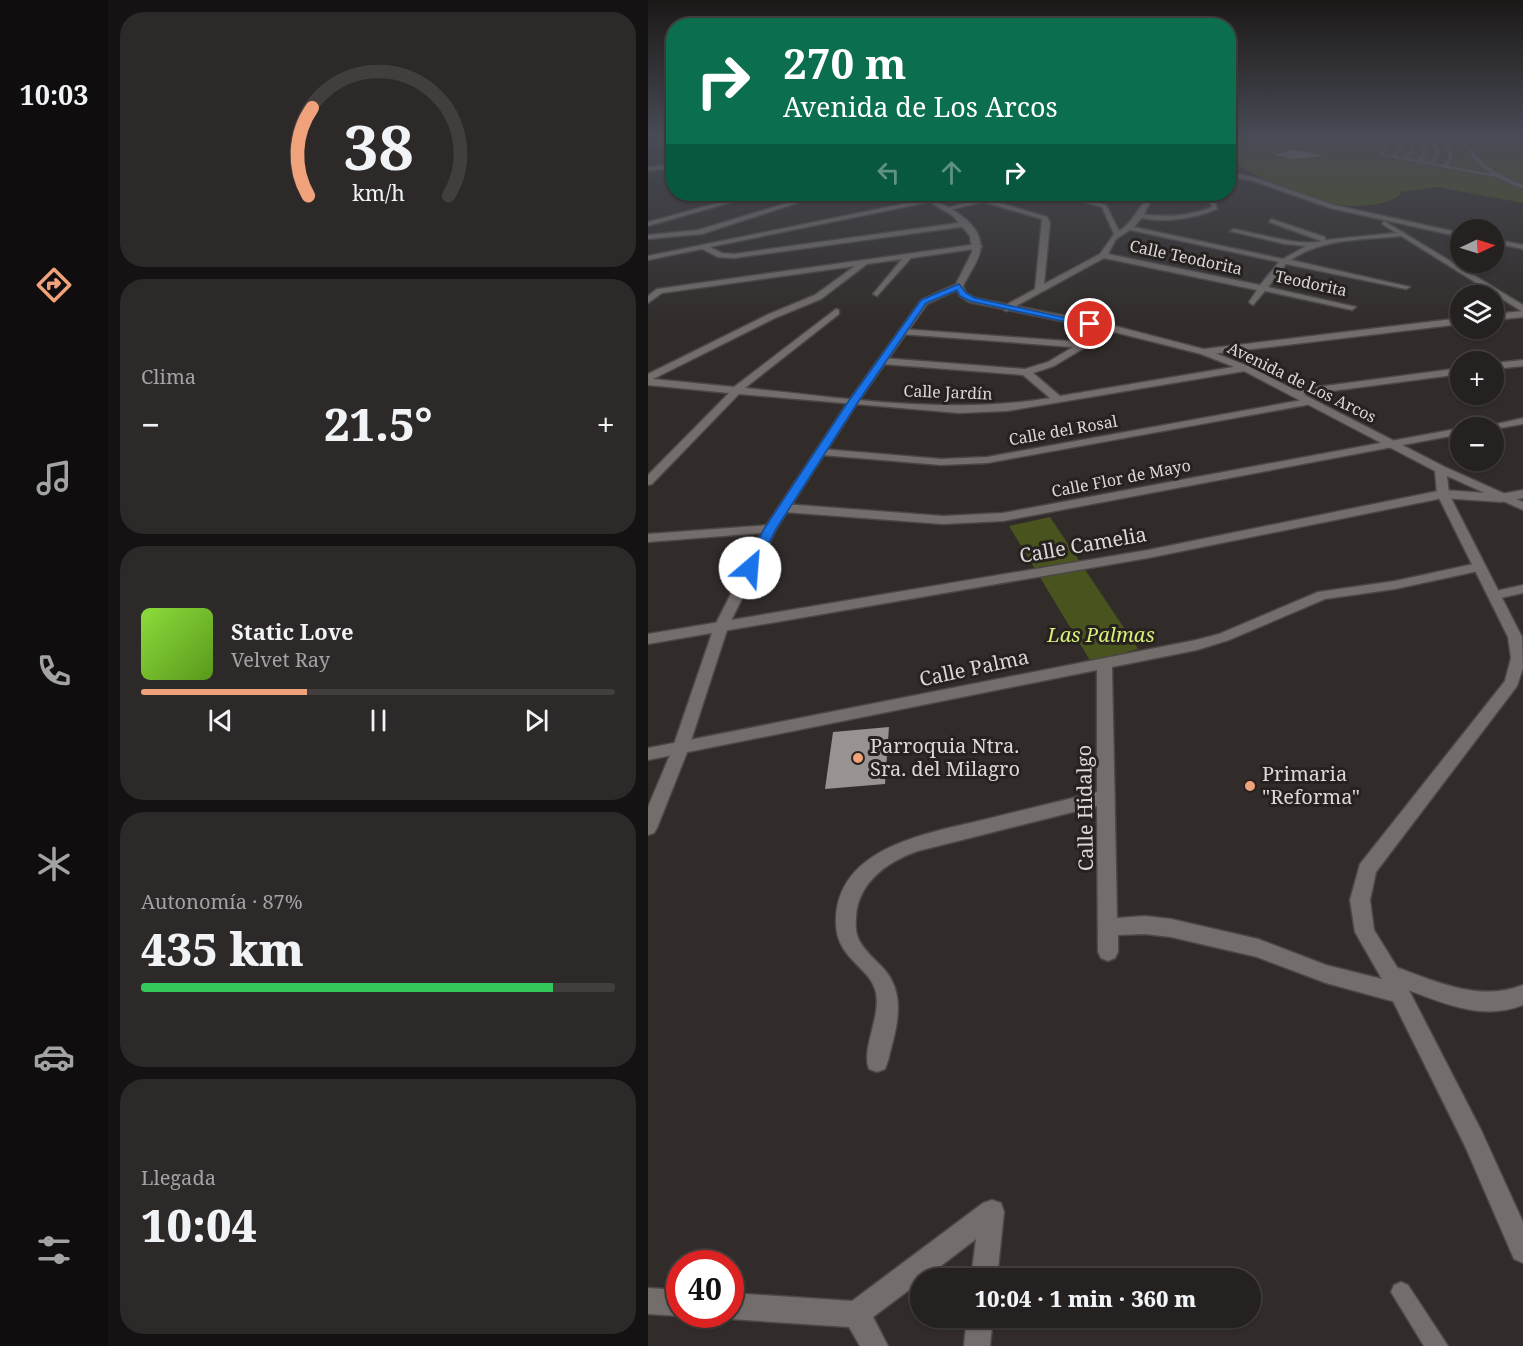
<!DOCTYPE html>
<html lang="es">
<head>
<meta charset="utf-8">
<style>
  body { margin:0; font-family:"Noto Serif",serif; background:#2d2929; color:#f1f3f6; height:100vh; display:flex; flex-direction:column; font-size:22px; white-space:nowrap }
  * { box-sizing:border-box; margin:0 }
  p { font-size:20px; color:#a3a3a5 }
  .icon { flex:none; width:33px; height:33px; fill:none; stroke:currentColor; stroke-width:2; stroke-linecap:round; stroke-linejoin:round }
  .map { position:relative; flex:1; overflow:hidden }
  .drawer { display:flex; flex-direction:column; gap:12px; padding:12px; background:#141212; width:540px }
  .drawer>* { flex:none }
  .hud { position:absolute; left:18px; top:18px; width:570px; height:183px; border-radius:24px; box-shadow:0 2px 4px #0004,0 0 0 2px #423e3e; background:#0b6e4f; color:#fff; overflow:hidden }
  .needle { width:39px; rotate:86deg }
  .controls { position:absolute; left:802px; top:219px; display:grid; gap:12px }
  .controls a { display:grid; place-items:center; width:54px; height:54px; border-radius:50%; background:#252120; box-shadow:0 2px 4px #0004,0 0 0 2px #423e3e; font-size:30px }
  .speed { position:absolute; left:18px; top:1250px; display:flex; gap:12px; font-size:30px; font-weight:700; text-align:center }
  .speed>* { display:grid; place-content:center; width:78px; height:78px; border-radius:50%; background:#252120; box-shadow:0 2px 4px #0004,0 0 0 2px #423e3e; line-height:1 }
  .speed .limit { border:9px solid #d22; background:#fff; color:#111 }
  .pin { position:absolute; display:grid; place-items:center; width:51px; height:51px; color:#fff; margin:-26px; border:3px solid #fff; border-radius:50%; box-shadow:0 2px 6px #0007 }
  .me { position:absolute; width:66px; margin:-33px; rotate:27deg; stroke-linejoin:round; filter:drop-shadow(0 0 4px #0008) }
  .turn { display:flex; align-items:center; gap:21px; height:126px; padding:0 18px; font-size:27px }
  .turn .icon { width:78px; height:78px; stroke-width:2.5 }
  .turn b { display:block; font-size:42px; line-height:51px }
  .lanes { display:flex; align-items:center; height:57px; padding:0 18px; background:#0003; justify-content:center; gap:30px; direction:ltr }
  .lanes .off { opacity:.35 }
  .big { font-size:45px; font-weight:800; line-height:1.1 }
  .drawer .tile { flex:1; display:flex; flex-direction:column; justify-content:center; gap:9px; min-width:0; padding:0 21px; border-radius:24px; background:#2d2929 }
  .drawer .dial { align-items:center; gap:0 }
  .dial svg { height:156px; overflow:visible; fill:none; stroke:#423e3e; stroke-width:7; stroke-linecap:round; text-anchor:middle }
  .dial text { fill:#f1f3f6; stroke:none }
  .song { display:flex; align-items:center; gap:18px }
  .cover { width:72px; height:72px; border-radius:9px; background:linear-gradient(135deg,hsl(90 70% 55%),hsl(90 70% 35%)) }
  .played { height:6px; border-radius:3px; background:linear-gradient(90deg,#f0a27a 35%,#423e3e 35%) }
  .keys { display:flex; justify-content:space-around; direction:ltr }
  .heat { display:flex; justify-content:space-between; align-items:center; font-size:33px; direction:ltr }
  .charge { height:9px; border-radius:4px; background:linear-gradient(90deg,#34c759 87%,#423e3e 0) }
  .trip { position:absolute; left:262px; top:1268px; width:351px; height:60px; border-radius:30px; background:#252120; box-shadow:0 2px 4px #0004,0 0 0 2px #423e3e; font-weight:800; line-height:60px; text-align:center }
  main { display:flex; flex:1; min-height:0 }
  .tab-bar { display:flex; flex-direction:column; width:108px; justify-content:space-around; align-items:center; background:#0f0d0d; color:#a3a3a5 }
  .tab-bar .icon { width:42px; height:42px }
  .tab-bar .current { color:#f0a27a }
  .tab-bar b { font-size:27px; color:#f1f3f6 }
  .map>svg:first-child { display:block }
  .green { fill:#49531d }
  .building { fill:#989290 }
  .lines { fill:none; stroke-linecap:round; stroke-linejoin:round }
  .lane-casing { stroke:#4b4746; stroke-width:3 }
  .street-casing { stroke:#4b4746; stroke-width:3 }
  .secondary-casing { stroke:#4b4746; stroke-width:3 }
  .path { stroke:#797574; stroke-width:1.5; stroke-dasharray:2 1.5; stroke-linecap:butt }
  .lane { fill:#736d6b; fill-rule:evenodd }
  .street { fill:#736d6b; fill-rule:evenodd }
  .secondary { fill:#736d6b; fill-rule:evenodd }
  .route { fill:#1a73e8; stroke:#114b97; stroke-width:1.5 }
  .poi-dot { fill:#f0a27a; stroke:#272220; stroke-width:2 }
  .labels { text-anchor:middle; stroke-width:6; stroke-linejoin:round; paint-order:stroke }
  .far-street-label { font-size:16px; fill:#dbd8d7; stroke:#272220 }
  .street-label { font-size:20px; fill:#dbd8d7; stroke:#272220 }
  .park-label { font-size:20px; font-style:italic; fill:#d8f07a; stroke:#272220 }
  .poi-label { font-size:20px; fill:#dbd8d7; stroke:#272220; text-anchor:start }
</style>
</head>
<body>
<main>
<nav class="tab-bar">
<b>10:03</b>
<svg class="icon current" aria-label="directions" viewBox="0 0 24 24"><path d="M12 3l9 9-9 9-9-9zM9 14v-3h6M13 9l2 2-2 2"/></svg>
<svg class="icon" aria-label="music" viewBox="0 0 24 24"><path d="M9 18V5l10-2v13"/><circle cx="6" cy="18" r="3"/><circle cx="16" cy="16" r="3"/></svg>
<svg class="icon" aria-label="phone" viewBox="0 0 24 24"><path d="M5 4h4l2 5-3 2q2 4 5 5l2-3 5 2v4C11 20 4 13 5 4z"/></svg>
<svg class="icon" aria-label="climate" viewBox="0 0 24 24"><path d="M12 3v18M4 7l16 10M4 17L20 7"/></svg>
<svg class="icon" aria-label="car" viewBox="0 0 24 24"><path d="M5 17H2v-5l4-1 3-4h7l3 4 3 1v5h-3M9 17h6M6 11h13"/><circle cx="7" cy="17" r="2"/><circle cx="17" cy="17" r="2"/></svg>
<svg class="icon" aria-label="filters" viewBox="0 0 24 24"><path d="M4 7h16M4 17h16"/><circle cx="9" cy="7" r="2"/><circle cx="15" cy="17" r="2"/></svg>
</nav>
<section class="drawer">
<div class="tile dial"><svg viewBox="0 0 100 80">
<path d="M14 69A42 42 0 1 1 86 69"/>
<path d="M14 69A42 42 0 0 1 16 24" stroke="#f0a27a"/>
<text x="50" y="56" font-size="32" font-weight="700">38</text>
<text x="50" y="72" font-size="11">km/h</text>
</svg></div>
<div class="tile"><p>Clima</p>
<div class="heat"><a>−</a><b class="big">21.5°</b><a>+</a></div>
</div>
<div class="tile">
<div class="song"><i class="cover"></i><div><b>Static Love</b><p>Velvet Ray</p></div></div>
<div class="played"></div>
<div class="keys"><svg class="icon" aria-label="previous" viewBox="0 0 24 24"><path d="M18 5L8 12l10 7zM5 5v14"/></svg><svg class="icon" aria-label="pause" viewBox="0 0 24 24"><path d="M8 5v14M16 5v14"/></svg><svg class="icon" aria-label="next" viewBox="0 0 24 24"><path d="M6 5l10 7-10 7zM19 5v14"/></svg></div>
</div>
<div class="tile"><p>Autonomía · 87%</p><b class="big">435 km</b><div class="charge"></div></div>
<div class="tile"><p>Llegada</p><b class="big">10:04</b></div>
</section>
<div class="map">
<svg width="875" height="1346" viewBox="0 0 875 1346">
  <rect width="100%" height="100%" fill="#312c2a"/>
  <path class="green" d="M581,136H875V203L789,187L753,192C746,207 702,207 687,205C662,202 599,174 581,158Z
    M402,517L490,649L443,662L361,526Z"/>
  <path class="building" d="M643,150H650L675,156L645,159L627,155Z
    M241,727L237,784L177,789L185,732Z"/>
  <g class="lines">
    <defs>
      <path id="lane" d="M728,136H732L741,145V149L736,154L743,155L750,149L749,143L741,136H746L753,143L754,149L748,156L756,158L763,148L753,136H757L767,148L761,158L769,160L773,154L774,148L765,136H770L779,148L778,154L774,161L782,162C790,151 786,145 777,136H782L792,149L791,156L786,163L795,165L800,159L801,151L788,136H792L805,151L804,159L800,166L843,174L829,163L808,136H812C830,160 847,175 875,185V189L848,177L733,156L731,154L737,149V145Z
        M552,194L567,202L569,209C548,218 511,225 489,216L492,214C517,217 541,217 564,207L563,204L550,197Z
        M753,1282L760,1285L800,1346H776L743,1292L746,1285Z"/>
      <path id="street" d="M26,164V168L0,171V167Z
        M103,194H112L0,226V222Z
        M169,194H177L54,234L0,239V235L50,230Z
        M313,194H321L335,197L357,194L342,200L399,217L402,223L396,284L452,254L466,234L454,207L410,194H419L458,205L471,231C492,218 491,194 517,194L503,201L495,216L486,227L635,259L658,246L637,244L582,231L586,229C608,233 653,247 673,241L621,222L623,219L677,237V240L756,232L753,236C716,240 674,238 643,260L762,287L758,289L638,264L620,287L708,307L704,310L617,291L605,305L601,302L609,290L456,258L359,311L356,310V306L387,289L394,219L335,202L300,210V208L328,200ZM482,230L631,262L612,285L460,254L468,239Z
        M284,198L286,201L62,247L74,253L86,254L317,222L320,226L86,258L70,257L54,249L0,260V256Z
        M330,244L334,246L333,248L263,258L229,296L225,294L254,259L219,264L173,299L127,318L5,379L86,387L188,309L191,310V314L97,388C198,398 301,415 402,398L375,375L234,364L229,361L234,358L377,369L400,362L425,347L252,334L251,332L255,329L433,342L460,326H466V330L406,366L385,373L412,396L597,365L602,368L597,371L359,411L311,413L91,394L4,484L0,485V475L81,393L0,385V374L121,314L167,295L207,266L14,293L0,303V296L9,289Z
        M875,311V317L846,320V314Z
        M813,318V324L556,355L551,352L556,349Z
        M875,360V366L846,369V363Z
        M813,368V374L646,396L641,393L646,390Z
        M660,399L665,402L664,404L339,463L293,465L174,455L168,452L174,449L293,459L339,457Z
        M875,418V424L846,429V428H831Z
        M813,428V434L355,521L295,524L136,512L130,508L136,504L295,516L355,513Z
        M795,490L853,494L875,490V498L853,502L795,498L500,558L0,644V634L500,550Z
        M122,525L128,529L126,532L0,542V534Z
        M830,563L837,567L835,570L747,589L677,599L581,640L549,650L464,667L469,918L497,916L523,919L610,939L678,965L734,979L732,974L735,967L742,965C785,980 830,1003 875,985V1005C836,1021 797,1004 760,990L761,993L758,1000L751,1003L678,983L609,957L523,937L497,934L470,935V952L467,958L460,961L453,958L450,952L449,806L270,851C240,861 209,883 208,918C207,925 208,934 211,940C222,961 242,966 248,992C254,1015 245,1039 240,1061L237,1069L229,1072L221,1069C213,1049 233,1017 228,993C223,967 189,960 188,924C186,846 282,833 339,819C375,810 412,801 449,792V670L0,760V748L548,640L571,634L670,592L747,581Z
        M875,585V593L848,599L841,595L843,592Z
        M344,1200L353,1203L356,1212L349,1278H323L328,1239L277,1278H273V1281L225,1317L240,1346H212L201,1327L82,1319L73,1315L82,1314V1293L204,1301L335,1203Z
        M0,1288L32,1290V1314H37L32,1316L0,1314Z
        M319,1317H345L342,1346H316Z"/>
      <path id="secondary" d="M0,138L3,141L0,143Z
        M580,172L608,178L686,205L813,233V237L682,208L605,181L580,176Z
        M248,194C274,191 340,217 332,252C329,263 320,276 315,286L318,293L327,298L463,325L559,350L600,366L797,467L875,502V510L799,476L801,494L874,637L875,668L869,686L728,872L722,900L726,930L749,967L833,1130L875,1222V1263L866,1259L817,1146L735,981L707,932L702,900L712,864L857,681L863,658L860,637L789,494L787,471L594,370L553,354L462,331L321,302L312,296L309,290L279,304L210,402L128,529L80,627L40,750L9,828L6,833L0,835V807L24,750L66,627L116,529L200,402L273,300L308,284L324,252L322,236L305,216L282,202Z
        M736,221L875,305V312L734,224Z
        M846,239L875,245V249L846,243Z"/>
    </defs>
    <use href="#lane" class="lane-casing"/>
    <use href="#street" class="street-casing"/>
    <use href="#secondary" class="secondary-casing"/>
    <path class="path" d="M13,140L26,139"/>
    <use href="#lane" class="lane"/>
    <use href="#street" class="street"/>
    <use href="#secondary" class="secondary"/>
  </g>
  <linearGradient id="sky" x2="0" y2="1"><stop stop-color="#1b1817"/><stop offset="0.42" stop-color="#484b55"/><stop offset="1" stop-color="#484b55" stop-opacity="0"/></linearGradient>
  <rect width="875" height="324" fill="url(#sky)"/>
  <path class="route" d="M311,284L318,293L327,298L446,324L442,327L322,301L312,296L309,290L278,303L210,402L128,529L108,568L102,572L98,571L96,568L116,529L200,402L273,300Z"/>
  <g class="poi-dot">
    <circle cx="210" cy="758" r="6"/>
    <circle cx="602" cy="786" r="6"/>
  </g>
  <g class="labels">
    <g class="far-street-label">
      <text transform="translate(538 257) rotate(12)" y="6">Calle Teodorita</text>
      <text transform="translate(663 283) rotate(12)" y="6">Teodorita</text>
      <text transform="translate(654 382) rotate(26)" y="6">Avenida de Los Arcos</text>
      <text transform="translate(300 392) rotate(2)" y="6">Calle Jardín</text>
      <text transform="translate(415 430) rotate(-10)" y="6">Calle del Rosal</text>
      <text transform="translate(473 478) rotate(-11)" y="6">Calle Flor de Mayo</text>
    </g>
    <g class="street-label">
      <text transform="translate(435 545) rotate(-10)" y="7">Calle Camelia</text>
      <text transform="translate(326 668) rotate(-12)" y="7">Calle Palma</text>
      <text transform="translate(437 808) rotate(-91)" y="7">Calle Hidalgo</text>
    </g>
    <g class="park-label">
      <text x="453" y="642">Las Palmas</text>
    </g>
    <g class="poi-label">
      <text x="222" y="753">Parroquia Ntra.<tspan x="222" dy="23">Sra. del Milagro</tspan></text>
      <text x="614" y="781">Primaria<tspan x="614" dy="23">"Reforma"</tspan></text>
    </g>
  </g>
</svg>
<div class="controls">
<a><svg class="needle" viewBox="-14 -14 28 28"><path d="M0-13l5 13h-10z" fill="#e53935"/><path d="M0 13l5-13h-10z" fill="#a3a3a5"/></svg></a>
<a><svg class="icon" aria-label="layers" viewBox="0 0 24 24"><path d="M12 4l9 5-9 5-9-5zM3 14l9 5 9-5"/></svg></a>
<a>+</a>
<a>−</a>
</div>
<div class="speed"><div class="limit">40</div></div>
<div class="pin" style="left:442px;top:324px;background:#d93025"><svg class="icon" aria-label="arrive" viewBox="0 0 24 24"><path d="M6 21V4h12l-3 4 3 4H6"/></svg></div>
<svg class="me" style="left:102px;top:568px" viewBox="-20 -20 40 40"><circle r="19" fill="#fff"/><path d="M0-13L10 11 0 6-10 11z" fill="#1a73e8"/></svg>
<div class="trip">10:04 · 1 min · 360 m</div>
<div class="hud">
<div class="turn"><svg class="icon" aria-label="right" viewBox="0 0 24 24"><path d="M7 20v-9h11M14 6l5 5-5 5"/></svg><div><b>270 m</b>Avenida de Los Arcos</div></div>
<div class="lanes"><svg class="icon off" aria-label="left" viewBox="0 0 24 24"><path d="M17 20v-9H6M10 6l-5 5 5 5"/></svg><svg class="icon off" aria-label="ahead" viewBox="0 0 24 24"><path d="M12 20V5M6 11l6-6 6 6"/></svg><svg class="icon" aria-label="right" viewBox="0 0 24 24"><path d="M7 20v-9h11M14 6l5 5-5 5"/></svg></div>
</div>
</div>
</main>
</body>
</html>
